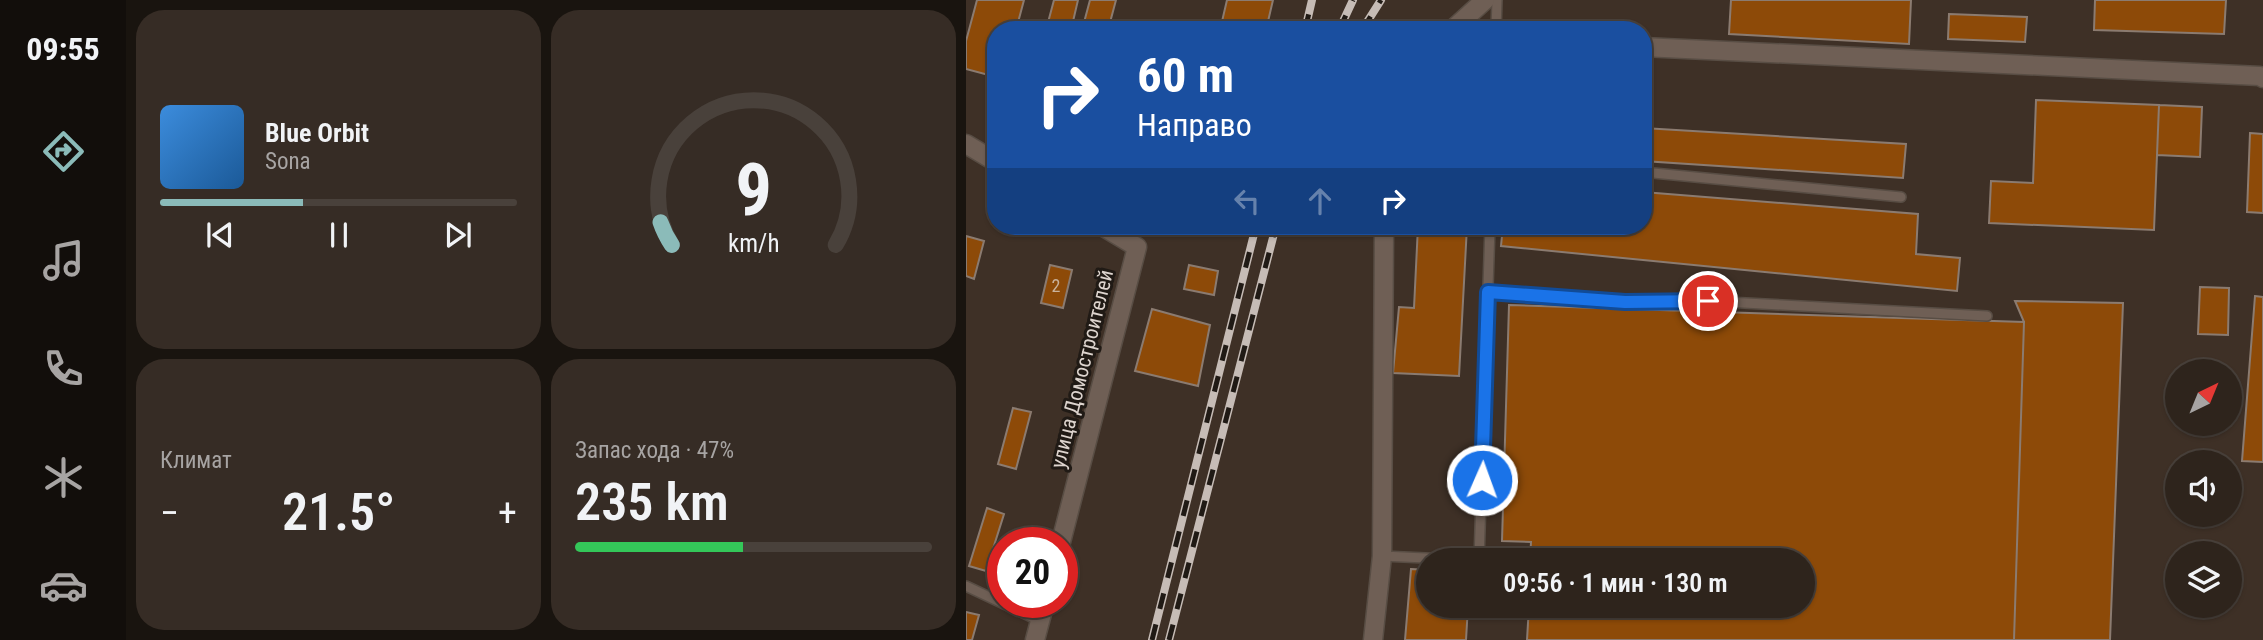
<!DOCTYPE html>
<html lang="ru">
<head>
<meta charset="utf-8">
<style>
  body { margin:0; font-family:"Roboto Condensed",sans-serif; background:#362c25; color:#f1f3f6; height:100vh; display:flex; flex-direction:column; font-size:26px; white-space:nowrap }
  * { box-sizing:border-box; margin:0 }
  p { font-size:23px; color:#a7a4a3 }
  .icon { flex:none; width:38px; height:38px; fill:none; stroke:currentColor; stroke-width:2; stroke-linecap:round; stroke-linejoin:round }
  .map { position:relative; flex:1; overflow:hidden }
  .sheet { display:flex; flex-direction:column; gap:10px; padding:10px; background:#19140f; width:840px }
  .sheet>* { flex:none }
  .top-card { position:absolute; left:21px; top:21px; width:665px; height:214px; border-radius:28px; box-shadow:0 2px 5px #0004,0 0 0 2px #49413b; background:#1a4fa0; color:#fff; overflow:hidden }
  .needle { width:46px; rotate:43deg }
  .fabs { position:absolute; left:1199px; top:359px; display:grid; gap:14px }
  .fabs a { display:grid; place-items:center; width:77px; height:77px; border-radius:50%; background:#2e241c; box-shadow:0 2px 5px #0004,0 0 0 2px #49413b; font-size:35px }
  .speed { position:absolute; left:21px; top:527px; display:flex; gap:14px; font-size:35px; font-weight:700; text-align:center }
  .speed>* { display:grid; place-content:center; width:91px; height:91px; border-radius:50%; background:#2e241c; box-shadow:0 2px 5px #0004,0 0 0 2px #49413b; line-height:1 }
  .speed .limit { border:10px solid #d22; background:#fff; color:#111 }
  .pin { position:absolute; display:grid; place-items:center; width:60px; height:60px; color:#fff; margin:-30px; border:4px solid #fff; border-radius:50%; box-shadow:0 2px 7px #0007 }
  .me { position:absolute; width:77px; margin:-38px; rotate:2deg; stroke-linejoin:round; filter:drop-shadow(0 0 5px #0008) }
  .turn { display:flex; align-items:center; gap:24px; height:147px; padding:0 35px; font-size:32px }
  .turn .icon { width:91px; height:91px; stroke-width:2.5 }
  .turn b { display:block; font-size:49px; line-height:60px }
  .lanes { display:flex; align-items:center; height:66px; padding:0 35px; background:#0003; justify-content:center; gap:35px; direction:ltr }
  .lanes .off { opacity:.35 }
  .big { font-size:52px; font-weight:600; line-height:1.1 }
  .sheet .tile { flex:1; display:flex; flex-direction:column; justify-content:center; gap:10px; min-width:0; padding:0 24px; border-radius:28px; background:#362c25 }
  .sheet .dial { align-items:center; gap:0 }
  .dial svg { height:182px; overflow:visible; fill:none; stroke:#49413b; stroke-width:7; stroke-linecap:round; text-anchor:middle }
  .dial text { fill:#f1f3f6; stroke:none }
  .song { display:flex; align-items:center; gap:21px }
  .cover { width:84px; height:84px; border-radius:10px; background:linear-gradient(135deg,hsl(210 70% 55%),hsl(210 70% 35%)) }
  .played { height:7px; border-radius:4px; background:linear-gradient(90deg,#8bbbb9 40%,#49413b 40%) }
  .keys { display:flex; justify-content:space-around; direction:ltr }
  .heat { display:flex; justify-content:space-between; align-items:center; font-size:38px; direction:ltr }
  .charge { height:10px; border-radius:5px; background:linear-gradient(90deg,#34c759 47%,#49413b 0) }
  .sheet .tiles { flex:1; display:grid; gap:10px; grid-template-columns:repeat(2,1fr) }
  .trip { position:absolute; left:450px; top:548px; width:399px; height:70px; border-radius:35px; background:#2e241c; box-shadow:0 2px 5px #0004,0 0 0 2px #49413b; font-weight:600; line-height:70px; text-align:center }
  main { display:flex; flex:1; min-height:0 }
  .dock { display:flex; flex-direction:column; width:126px; justify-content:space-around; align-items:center; background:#120e0b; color:#a7a4a3 }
  .dock .icon { width:49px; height:49px }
  .dock .current { color:#8bbbb9 }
  .dock b { font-size:32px; color:#f1f3f6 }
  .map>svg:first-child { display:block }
  .building { fill:#8d4a08; stroke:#8b7b70; stroke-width:2 }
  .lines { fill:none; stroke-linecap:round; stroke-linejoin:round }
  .lane-casing { stroke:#584d44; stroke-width:12 }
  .street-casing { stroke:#584d44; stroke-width:21 }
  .lane { stroke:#6f5f55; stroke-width:9 }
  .street { stroke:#6f5f55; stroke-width:18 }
  .rail-casing { stroke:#c6bcb6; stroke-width:8 }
  .rail { stroke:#201a15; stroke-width:5; stroke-dasharray:16; stroke-linecap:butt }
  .route-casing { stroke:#114b97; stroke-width:18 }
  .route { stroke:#1a73e8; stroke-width:12 }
  .labels { text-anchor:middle; stroke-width:6; stroke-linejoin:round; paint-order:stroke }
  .number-label { font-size:18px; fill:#c9b29c }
  .street-label { font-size:21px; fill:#ddd4ce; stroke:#201a15 }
</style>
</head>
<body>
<main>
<nav class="dock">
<b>09:55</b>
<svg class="icon current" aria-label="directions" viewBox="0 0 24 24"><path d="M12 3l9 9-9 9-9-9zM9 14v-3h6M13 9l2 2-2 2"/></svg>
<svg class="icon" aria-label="music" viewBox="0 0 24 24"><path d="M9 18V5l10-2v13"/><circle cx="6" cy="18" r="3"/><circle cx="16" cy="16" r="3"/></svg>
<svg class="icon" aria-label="phone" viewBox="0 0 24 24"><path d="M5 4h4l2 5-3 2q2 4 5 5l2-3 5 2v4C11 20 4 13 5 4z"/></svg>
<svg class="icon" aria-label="climate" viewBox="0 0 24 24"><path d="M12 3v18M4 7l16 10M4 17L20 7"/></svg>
<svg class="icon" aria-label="car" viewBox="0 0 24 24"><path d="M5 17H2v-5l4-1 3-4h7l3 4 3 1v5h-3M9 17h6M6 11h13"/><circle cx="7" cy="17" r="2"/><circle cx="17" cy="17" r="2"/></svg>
</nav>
<section class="sheet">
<div class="tiles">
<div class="tile">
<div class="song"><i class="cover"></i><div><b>Blue Orbit</b><p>Sona</p></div></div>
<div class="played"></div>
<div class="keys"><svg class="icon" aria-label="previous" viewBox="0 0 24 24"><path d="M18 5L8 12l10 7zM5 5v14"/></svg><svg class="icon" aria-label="pause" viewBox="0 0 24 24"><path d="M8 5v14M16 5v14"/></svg><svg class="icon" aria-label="next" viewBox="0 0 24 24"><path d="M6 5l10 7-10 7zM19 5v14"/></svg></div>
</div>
<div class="tile dial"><svg viewBox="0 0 100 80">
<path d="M14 69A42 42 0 1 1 86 69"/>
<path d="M14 69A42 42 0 0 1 9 59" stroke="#8bbbb9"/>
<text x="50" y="56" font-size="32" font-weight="700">9</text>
<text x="50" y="72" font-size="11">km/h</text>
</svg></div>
<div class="tile"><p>Климат</p>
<div class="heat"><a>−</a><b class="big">21.5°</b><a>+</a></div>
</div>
<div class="tile"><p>Запас хода · 47%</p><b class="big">235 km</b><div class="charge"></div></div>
</div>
</section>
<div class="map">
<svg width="1297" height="640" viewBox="0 0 1297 640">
  <rect width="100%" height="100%" fill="#3e3026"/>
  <path class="building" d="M11,0H58L50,30H30V77L0,69V41Z
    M88,0H112L105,30H80Z
    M124,0H150L142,30H116Z
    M261,0H307L300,30H254Z
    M765,0H945L943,44L763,34Z
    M1129,0H1260L1258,34L1128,30Z
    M983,14L1061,17L1059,42L982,39Z
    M1070,100L1193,105L1188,230L1023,223L1025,181L1067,183Z
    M1193,105L1236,107L1234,157L1191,155Z
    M677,128L940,144L937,178L677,161Z
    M1284,133L1297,134V213L1281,212Z
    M677,192L952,214L950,254L994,258L991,291L535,246L537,226H677Z
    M452,226H501L493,376L427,373L433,307L448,308Z
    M0,236L18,241L8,279L0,276Z
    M84,265L106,270L97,308L75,303Z
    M223,265L252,271L248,295L218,289Z
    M1234,287L1263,288L1262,335L1232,334Z
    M1289,296L1297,297V462L1276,461Z
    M1049,301L1157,303L1144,640H1048L1058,322Z
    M543,305L1058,322L1048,640H561L563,606H836V560H564L565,542L536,541Z
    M186,309L244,325L232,386L169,371Z
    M47,408L65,412L50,469L32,464Z
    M21,508L38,514L20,571L3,566Z
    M445,569L462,570V606H502L500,640H439Z
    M0,612L13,615L6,640H0Z"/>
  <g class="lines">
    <defs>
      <path id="lane" d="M530,30L531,0
        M677,172L935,197
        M521,292L659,302L742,301L1021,316
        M416,556L503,560
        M513,560L524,226
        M0,586L74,621"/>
      <path id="street" d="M486,30L519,0
        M677,47L1294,76L1297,78
        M0,144L30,162
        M95,542L171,247L136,226
        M69,640L79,602
        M407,640L416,556L418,226"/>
    </defs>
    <use href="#lane" class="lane-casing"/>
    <use href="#street" class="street-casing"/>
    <use href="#lane" class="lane"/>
    <use href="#street" class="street"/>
    <defs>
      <path id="rail" d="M339,30L346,0
        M373,30L387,0
        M396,30L415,0
        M186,640L290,226
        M203,640L310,226"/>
    </defs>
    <use href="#rail" class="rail-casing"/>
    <use href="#rail" class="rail"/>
  </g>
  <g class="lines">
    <defs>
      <path id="route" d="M516,480L522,292L659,302L742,301"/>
    </defs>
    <use href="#route" class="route-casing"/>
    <use href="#route" class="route"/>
  </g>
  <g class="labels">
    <g class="number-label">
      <text x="90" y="292">2</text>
    </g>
    <g class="street-label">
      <text transform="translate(116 369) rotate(-76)" y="7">улица Домостроителей</text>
    </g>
  </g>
</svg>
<div class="fabs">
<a><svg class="needle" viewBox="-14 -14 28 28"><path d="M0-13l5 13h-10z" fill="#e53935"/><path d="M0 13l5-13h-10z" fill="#a7a4a3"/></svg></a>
<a><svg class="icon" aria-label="sound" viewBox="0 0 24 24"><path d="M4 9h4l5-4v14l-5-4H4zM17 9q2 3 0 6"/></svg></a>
<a><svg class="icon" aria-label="layers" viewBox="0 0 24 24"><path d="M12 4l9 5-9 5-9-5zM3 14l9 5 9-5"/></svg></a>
</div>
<div class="speed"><div class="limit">20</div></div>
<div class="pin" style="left:742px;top:301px;background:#d93025"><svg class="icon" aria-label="arrive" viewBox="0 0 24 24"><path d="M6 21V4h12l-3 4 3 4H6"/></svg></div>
<svg class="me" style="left:516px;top:480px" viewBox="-20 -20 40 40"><circle r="17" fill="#1a73e8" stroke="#fff" stroke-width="3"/><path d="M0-11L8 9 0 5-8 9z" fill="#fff"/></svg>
<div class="trip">09:56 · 1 мин · 130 m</div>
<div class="top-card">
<div class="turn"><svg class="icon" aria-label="right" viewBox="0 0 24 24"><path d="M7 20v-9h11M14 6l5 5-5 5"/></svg><div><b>60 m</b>Направо</div></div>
<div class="lanes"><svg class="icon off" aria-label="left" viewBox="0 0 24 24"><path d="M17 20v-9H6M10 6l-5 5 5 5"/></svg><svg class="icon off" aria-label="ahead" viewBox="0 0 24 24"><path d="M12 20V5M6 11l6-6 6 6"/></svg><svg class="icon" aria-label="right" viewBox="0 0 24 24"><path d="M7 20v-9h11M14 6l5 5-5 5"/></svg></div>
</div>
</div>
</main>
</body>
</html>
